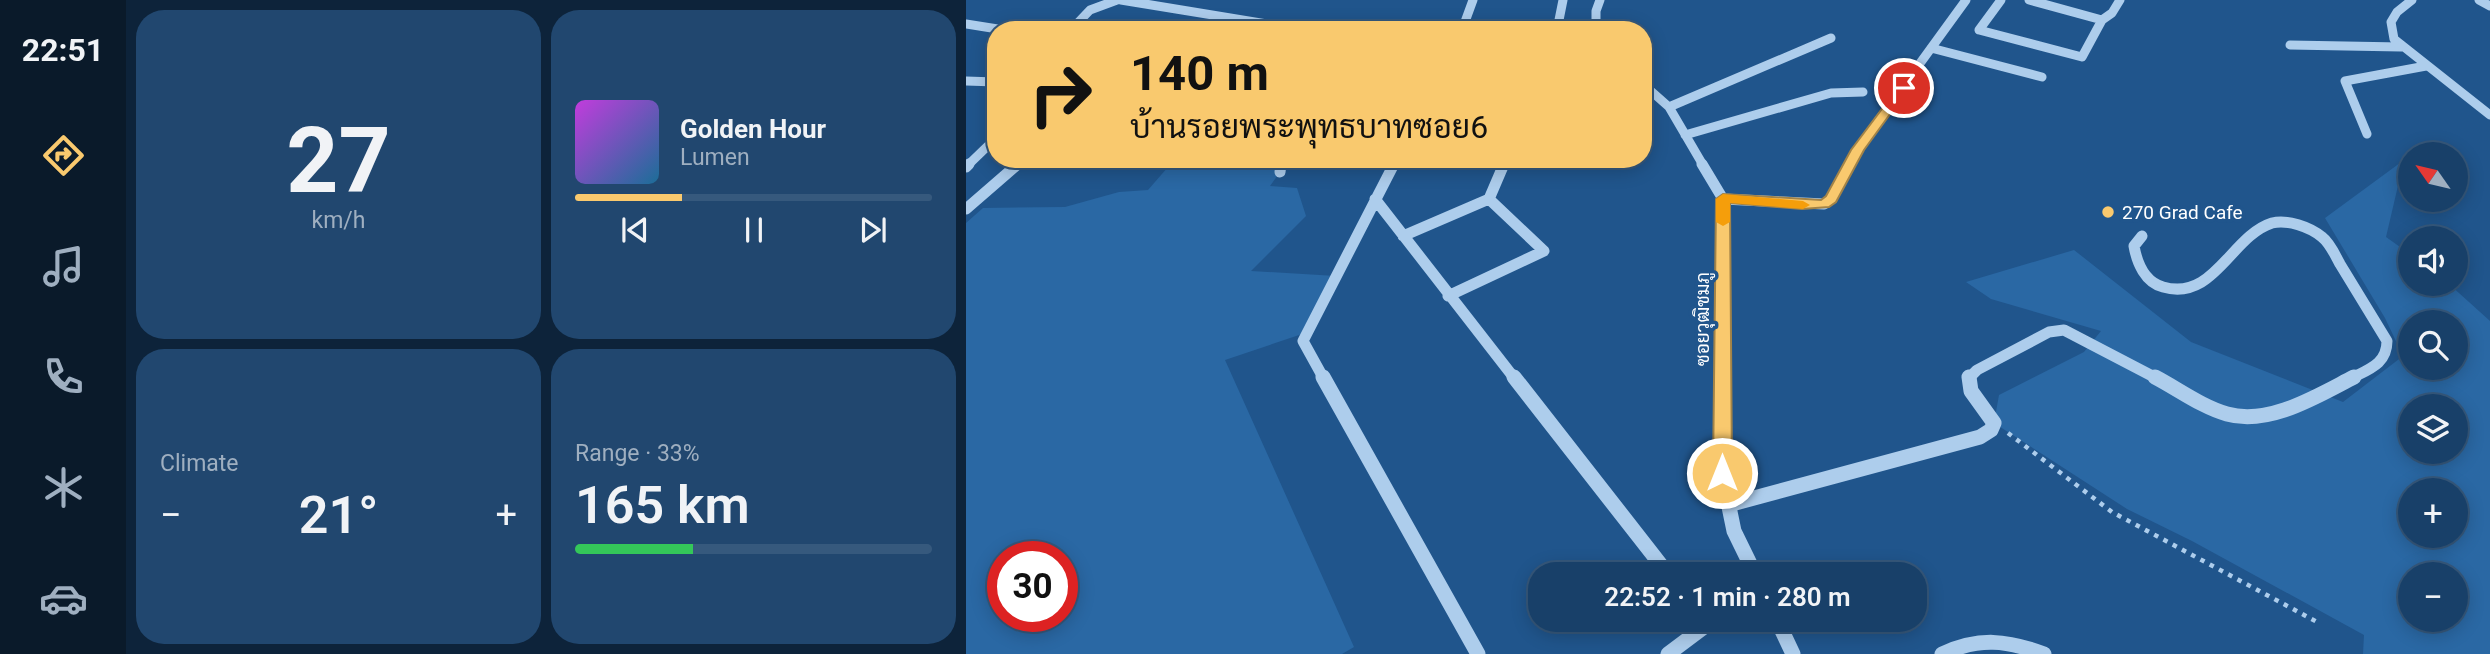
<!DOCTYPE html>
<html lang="en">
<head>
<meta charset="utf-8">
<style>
  body { margin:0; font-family:Roboto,Sarabun,sans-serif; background:#21476f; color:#f1f3f6; height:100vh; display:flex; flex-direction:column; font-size:26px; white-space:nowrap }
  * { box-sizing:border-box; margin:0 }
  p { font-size:23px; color:#9fafc0 }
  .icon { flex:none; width:38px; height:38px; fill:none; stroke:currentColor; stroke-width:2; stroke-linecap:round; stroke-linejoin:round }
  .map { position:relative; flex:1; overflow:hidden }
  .panel { display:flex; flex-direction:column; gap:10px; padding:10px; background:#0d233a; width:840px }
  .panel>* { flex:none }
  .hud { position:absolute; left:21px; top:21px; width:665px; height:147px; border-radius:28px; box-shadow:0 4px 18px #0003,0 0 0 2px #36597d; background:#f9c96e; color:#111; overflow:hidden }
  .needle { width:46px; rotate:304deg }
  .tools { position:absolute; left:1432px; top:142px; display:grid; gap:14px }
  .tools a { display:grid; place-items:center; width:70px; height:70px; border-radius:50%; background:#184069; box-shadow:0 4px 18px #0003,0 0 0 2px #36597d; font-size:35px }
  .speed { position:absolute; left:21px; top:541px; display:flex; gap:14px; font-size:35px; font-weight:700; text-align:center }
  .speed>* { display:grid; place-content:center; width:91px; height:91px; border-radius:50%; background:#184069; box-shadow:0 4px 18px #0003,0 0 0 2px #36597d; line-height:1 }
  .speed .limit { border:10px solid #d22; background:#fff; color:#111 }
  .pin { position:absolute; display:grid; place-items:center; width:60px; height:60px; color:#fff; margin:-30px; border:4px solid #fff; border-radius:50%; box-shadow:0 2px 7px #0007 }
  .me { position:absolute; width:77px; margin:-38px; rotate:0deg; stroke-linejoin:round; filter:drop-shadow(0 0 5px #0008) }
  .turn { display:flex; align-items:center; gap:24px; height:147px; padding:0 28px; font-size:32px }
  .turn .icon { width:91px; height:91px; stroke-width:2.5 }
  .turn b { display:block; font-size:49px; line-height:60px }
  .big { font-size:52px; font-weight:600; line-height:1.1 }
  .panel .card { flex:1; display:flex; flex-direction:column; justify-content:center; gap:10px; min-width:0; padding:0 24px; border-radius:28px; background:#21476f }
  .panel .dial { align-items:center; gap:0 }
  .dial b { font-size:91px; line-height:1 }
  .song { display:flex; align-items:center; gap:21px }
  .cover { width:84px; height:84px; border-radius:10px; background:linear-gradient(135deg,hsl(290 70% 55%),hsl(200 70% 35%)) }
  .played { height:7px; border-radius:4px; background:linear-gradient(90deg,#f9c96e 30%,#36597d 30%) }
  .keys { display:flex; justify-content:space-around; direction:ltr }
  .heat { display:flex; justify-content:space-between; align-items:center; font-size:38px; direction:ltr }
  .charge { height:10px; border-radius:5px; background:linear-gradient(90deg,#34c759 33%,#36597d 0) }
  .panel .tiles { flex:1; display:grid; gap:10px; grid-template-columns:repeat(2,1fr) }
  .trip { position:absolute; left:562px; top:562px; width:399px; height:70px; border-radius:28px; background:#184069; box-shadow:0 4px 18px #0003,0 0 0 2px #36597d; font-weight:600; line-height:70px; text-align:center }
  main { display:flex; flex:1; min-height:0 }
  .menu { display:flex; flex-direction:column; width:126px; justify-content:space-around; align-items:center; background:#0a1a2a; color:#9fafc0 }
  .menu .icon { width:49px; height:49px }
  .menu .on { color:#f9c96e }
  .menu b { font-size:32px; color:#f1f3f6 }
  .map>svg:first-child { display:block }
  .green { fill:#2a68a4; fill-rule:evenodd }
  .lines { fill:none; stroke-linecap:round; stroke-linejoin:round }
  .path { stroke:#adcdec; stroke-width:4.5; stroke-dasharray:4.5 6; stroke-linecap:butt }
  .minor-far2 { stroke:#adcdec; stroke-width:9 }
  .minor-far1 { stroke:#adcdec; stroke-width:11 }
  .minor { stroke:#adcdec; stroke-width:15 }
  .route { fill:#f9c96e; stroke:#a28348; stroke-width:2 }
  .slow { fill:#f59e0b }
  .poi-dot { fill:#f9c96e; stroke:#20558c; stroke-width:2.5 }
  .labels { text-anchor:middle; stroke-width:7; stroke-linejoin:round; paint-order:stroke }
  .poi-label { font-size:19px; fill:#fff; stroke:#20558c; text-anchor:start }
  .street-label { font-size:19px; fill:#fff; stroke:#20558c }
</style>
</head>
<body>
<main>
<nav class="menu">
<b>22:51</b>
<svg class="icon on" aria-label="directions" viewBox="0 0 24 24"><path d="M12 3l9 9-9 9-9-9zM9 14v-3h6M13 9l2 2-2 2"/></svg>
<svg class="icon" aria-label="music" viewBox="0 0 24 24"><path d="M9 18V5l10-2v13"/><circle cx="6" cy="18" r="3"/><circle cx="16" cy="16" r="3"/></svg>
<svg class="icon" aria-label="phone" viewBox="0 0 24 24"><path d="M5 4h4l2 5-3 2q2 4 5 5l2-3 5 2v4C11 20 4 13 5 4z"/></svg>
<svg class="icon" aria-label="climate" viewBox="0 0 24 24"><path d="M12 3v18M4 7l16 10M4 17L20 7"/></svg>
<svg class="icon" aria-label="car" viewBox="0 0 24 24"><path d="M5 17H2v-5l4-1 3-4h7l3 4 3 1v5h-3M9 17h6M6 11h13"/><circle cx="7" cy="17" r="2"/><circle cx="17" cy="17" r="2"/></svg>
</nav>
<section class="panel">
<div class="tiles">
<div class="card dial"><b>27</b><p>km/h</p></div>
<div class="card">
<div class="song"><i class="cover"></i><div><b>Golden Hour</b><p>Lumen</p></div></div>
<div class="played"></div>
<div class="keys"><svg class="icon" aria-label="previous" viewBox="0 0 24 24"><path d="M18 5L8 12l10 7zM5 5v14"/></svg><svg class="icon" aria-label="pause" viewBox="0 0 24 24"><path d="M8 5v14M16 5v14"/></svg><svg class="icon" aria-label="next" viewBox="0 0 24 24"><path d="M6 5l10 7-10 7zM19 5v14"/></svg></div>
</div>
<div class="card"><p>Climate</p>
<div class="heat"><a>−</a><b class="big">21°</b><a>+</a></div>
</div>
<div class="card"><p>Range · 33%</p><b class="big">165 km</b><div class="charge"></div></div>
</div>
</section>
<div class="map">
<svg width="1524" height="654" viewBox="0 0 1524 654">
  <rect width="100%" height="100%" fill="#20558c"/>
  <path class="green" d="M209,159H313L314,172L304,186L331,188L340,216L285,271L370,276L342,332L259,360L388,647L376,654H0V223L17,208L99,207L153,192L182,190ZM37,556H96V616H37Z
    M1438,160L1420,237L1444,254V284H1483L1524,321V654H1397L1398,635L1226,541L1161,509L1028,423L1033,395L1118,352L1135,331L1025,299L1000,282L1108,250L1225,342L1377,402L1437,356L1419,318L1359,218ZM1444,322H1489V368H1444ZM1444,406H1489V452H1444ZM1444,490H1489V536H1444ZM1444,574H1489V620H1444Z"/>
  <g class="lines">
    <path class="path" d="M1042,433L1146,512L1353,623"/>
    <path class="minor-far2" d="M155,0L338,30
      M1035,0L1013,30L1116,57L1136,20L1146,13L1154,0
      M1063,0L1136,20
      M1446,0L1431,12L1425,22L1428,39L1524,115
      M1513,0L1524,6
      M0,24L38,30
      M105,30L124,10L151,0
      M496,30L507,0
      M591,30L597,0
      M630,30V11L634,0
      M1324,45L1435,47
      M965,48L1076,77
      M0,81L30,82
      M677,84L703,107L737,165
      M703,107L865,38
      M1401,134L1379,81L1460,66
      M719,135L865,93L897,92
      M2,165L30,138
      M50,165L57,159
      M315,165L316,159
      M427,165L430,159
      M537,165L540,159
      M883,165L891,150L1000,0"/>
    <path class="minor-far1" d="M736,164L757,199L756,379
      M0,167L3,164
      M314,172L315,164
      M409,199L549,379
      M757,199L858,204L865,199L884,164
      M0,209L52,164
      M437,236L523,199
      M1176,236L1168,246C1171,263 1179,282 1197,287C1248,302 1265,236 1306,223C1321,219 1344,227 1356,237C1364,243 1369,255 1374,264C1389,289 1405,315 1421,341C1421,364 1403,369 1384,379
      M482,296L578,251L523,199L538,164
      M358,379L337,341L428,164
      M1002,379L1011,370L1083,332L1098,330L1192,379"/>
    <path class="minor" d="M357,377L512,654
      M548,377L702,574
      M756,377V473L768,531L789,574
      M1189,377C1212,389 1236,407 1261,414C1303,426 1351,396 1388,377
      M762,505L1014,437L1025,430L1028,423L1005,391L1003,377
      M811,620L827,654
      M702,654L742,624L738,620
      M976,654C1013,637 1041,640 1078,654"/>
  </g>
  <path class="route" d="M934,85L943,88L898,150L870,202L863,207L836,209L764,203L766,473L763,479L756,481L750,479L747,473L750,199L757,194L855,200L860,196L885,150Z"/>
  <path class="slow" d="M757,194L837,201L844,205L837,209L764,203V222L757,226L750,222V199Z"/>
  <circle class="poi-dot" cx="1142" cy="212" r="7"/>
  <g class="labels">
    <g class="poi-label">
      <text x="1156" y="219">270 Grad Cafe</text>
    </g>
    <g class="street-label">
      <text transform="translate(736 319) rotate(-90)" y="7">ซอยวุฒิชมภู</text>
    </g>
  </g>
</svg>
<div class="tools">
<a><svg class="needle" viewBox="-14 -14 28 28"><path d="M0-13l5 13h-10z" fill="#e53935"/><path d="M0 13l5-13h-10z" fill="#9fafc0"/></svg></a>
<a><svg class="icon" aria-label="sound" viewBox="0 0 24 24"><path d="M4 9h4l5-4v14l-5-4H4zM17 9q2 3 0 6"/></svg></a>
<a><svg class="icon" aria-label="search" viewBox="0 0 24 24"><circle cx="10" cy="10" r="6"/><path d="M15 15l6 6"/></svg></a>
<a><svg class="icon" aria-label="layers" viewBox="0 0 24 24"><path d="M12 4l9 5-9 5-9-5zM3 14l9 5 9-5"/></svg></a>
<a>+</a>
<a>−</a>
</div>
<div class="speed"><div class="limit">30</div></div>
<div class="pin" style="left:938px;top:88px;background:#d93025"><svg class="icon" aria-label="arrive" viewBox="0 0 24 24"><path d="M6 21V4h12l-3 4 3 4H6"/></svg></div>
<svg class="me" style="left:756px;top:473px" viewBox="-20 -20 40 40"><circle r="17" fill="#f9c96e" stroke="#fff" stroke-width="3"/><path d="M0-11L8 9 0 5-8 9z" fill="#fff"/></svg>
<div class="trip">22:52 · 1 min · 280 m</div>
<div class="hud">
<div class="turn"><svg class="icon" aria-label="right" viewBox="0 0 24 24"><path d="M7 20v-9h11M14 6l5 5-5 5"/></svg><div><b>140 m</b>บ้านรอยพระพุทธบาทซอย6</div></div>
</div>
</div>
</main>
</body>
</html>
